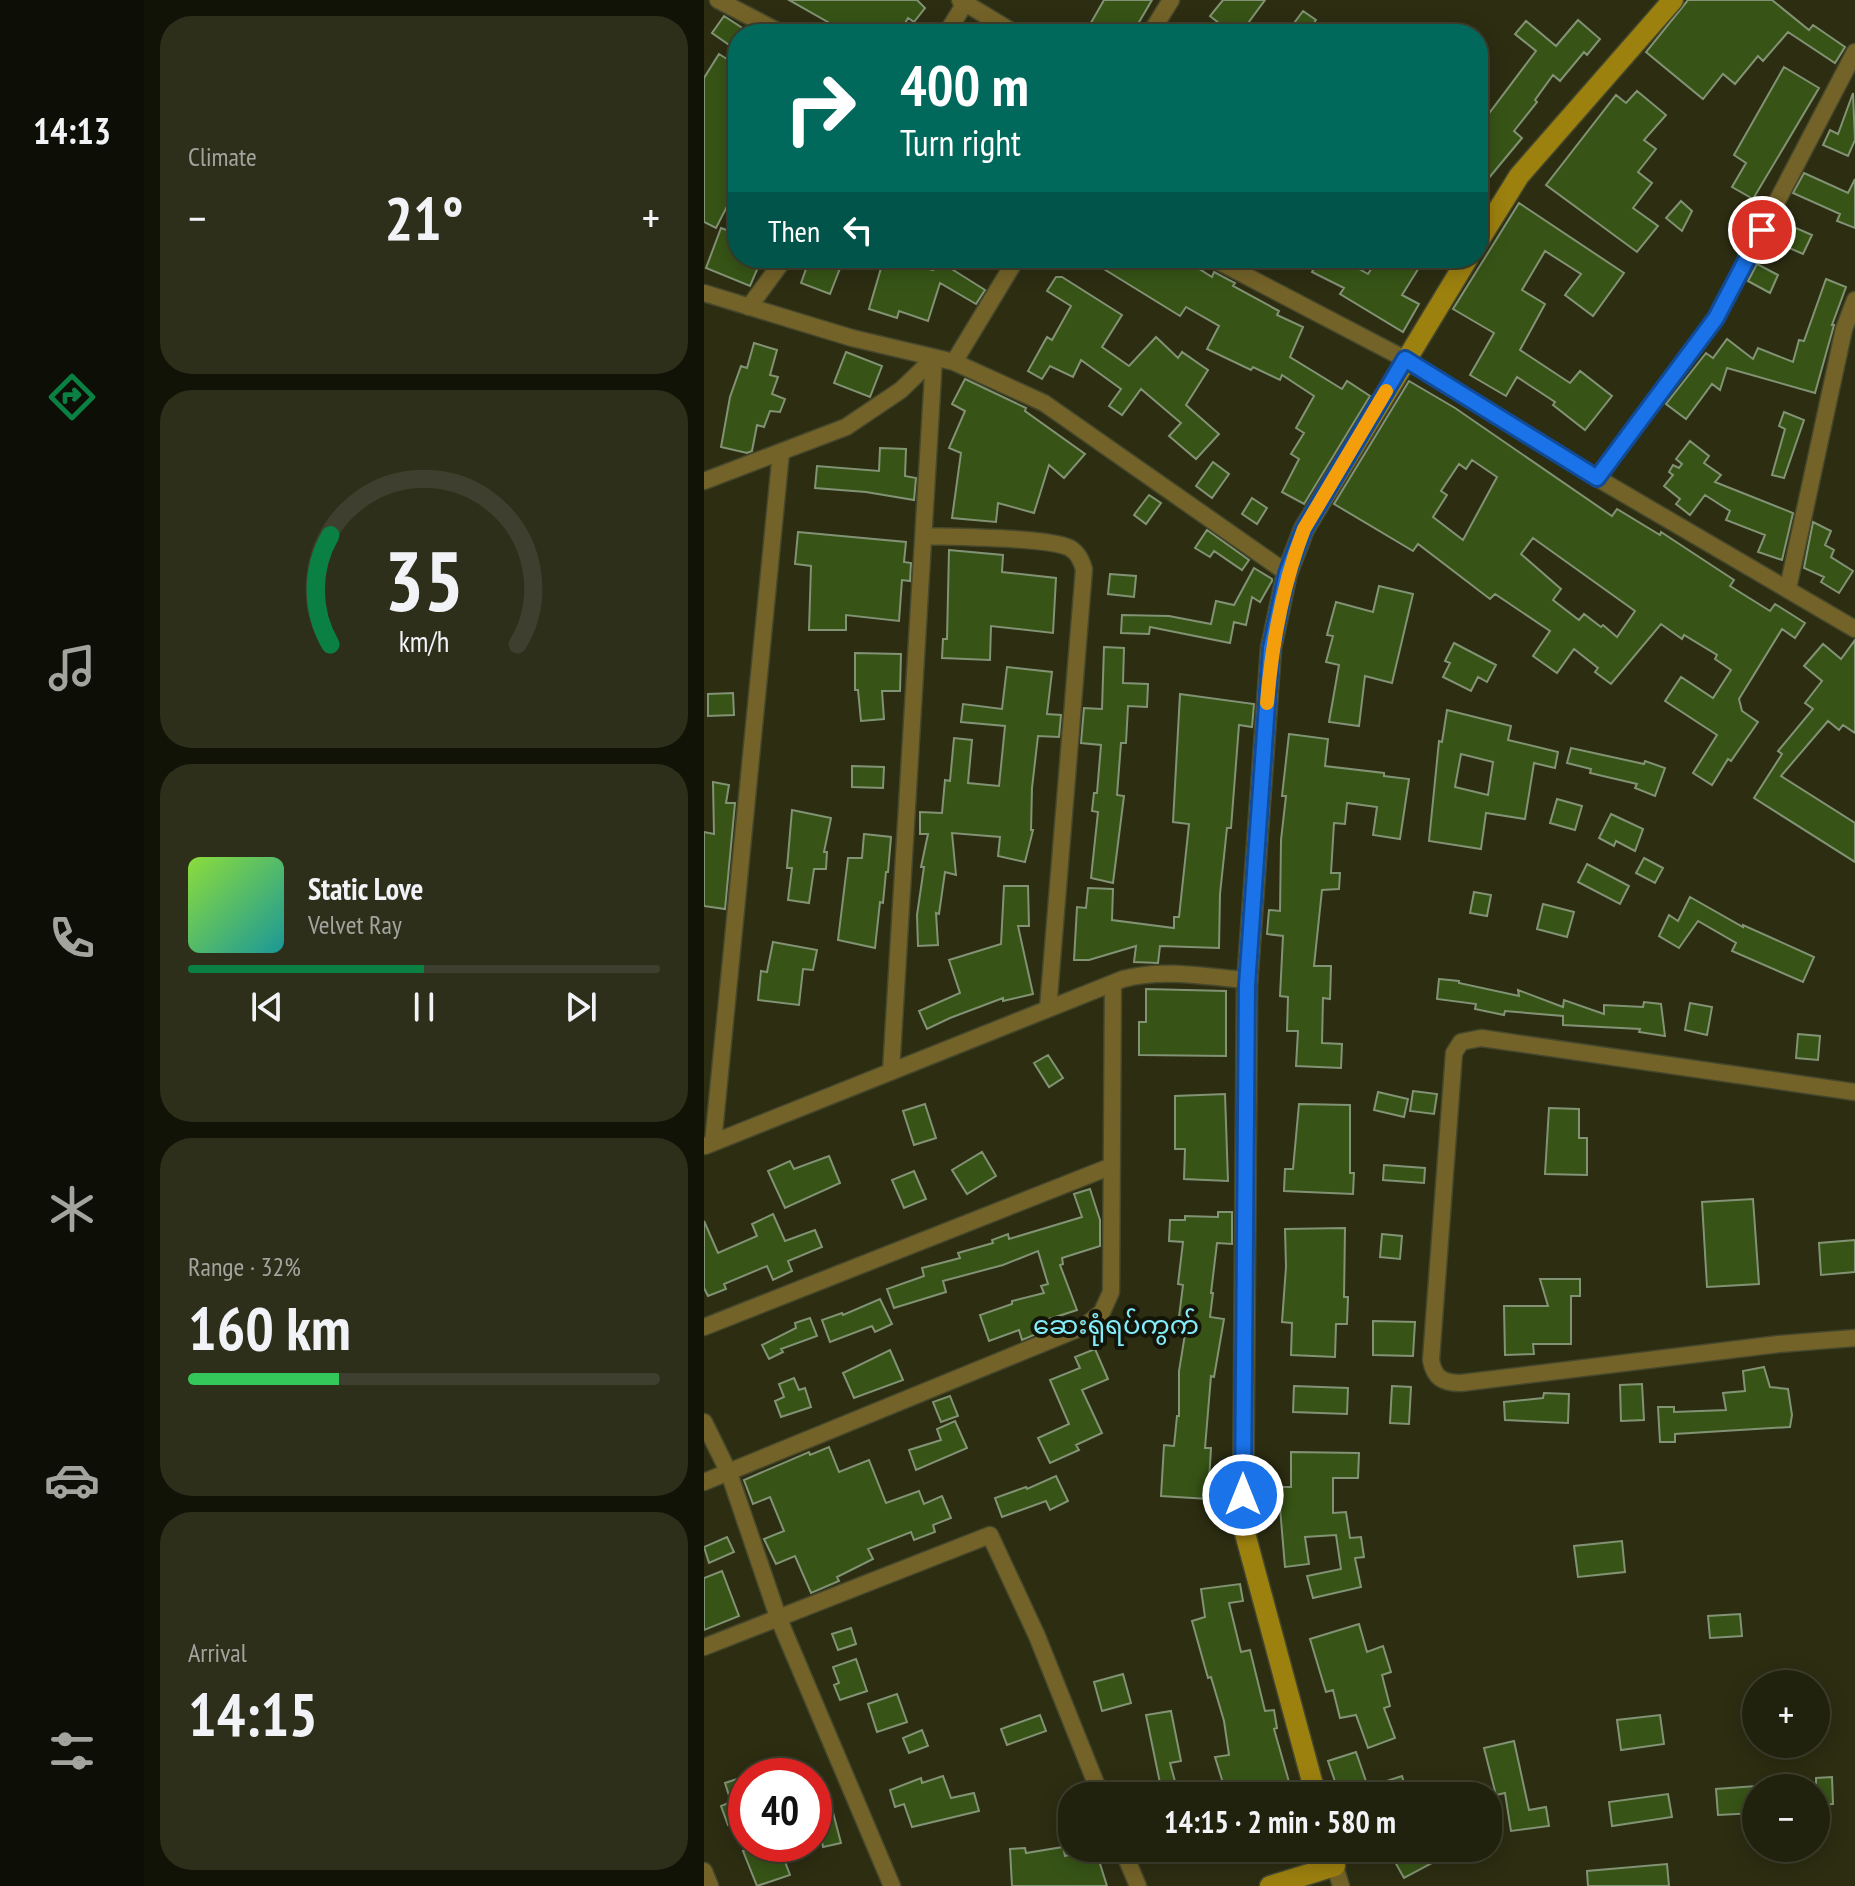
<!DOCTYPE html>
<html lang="en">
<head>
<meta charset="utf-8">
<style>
  body { margin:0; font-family:"PT Sans Narrow","Noto Sans Myanmar",sans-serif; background:#2d2f1b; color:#f1f3f6; height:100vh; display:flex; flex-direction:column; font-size:30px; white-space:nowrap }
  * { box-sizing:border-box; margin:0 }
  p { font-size:26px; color:#a2a49d }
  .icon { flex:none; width:44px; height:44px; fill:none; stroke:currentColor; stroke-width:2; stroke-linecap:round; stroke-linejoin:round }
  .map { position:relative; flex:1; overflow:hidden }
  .details { display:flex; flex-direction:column; gap:16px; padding:16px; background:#121307; width:560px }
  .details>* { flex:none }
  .hud { position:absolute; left:24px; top:24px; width:760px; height:244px; border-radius:32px; box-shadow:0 4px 20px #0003,0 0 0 2px #3e3f2e; background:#00695c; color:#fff; overflow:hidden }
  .buttons { position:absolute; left:1038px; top:1670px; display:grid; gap:16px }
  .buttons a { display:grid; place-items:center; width:88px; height:88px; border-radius:50%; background:#21220d; box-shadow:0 4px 20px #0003,0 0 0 2px #3e3f2e; font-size:40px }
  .speed { position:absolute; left:24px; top:1758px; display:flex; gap:16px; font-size:40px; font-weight:700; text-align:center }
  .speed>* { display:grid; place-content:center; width:104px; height:104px; border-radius:50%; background:#21220d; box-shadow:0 4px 20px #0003,0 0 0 2px #3e3f2e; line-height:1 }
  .speed .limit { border:12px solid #d22; background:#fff; color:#111 }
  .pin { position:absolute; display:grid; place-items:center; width:68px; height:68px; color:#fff; margin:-34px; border:4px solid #fff; border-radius:50%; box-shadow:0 2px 8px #0007 }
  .me { position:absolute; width:88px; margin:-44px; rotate:0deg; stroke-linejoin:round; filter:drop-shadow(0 0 6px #0008) }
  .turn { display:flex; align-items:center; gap:28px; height:168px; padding:0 40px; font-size:36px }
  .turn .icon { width:104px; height:104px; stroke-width:2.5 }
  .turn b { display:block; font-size:56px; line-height:68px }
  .then { display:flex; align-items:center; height:76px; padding:0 40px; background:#0003; gap:16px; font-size:30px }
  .big { font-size:60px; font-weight:700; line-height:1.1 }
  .details .card { flex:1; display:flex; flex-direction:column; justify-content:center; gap:12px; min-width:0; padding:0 28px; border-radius:32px; background:#2d2f1b }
  .details .dial { align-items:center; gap:0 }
  .dial svg { height:208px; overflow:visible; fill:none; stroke:#3e3f2e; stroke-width:7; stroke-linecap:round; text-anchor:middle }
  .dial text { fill:#f1f3f6; stroke:none }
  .song { display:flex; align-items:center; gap:24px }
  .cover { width:96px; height:96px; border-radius:12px; background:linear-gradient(135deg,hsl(90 70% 55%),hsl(180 70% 35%)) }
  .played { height:8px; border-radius:4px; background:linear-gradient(90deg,#0b8043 50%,#3e3f2e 50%) }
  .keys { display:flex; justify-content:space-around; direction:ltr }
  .heat { display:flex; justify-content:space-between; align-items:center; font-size:44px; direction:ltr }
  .charge { height:12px; border-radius:6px; background:linear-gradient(90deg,#34c759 32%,#3e3f2e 0) }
  .trip { position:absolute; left:354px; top:1782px; width:444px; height:80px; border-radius:32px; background:#21220d; box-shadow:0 4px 20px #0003,0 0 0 2px #3e3f2e; font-weight:700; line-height:80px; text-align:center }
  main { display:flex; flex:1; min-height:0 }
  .menu { display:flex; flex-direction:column; width:144px; justify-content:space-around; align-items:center; background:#0d0e05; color:#a2a49d }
  .menu .icon { width:56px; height:56px }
  .menu .current { color:#0b8043 }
  .menu b { font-size:36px; color:#f1f3f6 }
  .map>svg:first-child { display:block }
  .building { fill:#375416; stroke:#829275; stroke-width:2; fill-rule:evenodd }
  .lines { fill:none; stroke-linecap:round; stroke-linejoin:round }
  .street-casing { stroke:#46482d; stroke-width:19 }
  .secondary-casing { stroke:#46482d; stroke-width:23 }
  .street { stroke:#746328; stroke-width:16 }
  .secondary { stroke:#9d810f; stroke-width:20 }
  .route-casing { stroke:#114b97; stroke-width:20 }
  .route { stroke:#1a73e8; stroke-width:14 }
  .slow { stroke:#f59e0b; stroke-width:14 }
  .labels { text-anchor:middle; stroke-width:8; stroke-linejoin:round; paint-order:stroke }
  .quarter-label { font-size:26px; fill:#83edfb; stroke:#141509 }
</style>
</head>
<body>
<main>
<nav class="menu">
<b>14:13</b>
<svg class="icon current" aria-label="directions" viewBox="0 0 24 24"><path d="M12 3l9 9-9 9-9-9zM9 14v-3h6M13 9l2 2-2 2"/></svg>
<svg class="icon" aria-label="music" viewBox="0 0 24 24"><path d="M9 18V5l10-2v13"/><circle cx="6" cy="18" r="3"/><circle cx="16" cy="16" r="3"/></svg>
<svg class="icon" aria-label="phone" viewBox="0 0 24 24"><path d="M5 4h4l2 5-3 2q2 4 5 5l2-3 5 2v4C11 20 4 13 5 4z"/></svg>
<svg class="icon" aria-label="climate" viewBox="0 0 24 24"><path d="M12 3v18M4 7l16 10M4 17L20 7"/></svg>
<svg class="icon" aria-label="car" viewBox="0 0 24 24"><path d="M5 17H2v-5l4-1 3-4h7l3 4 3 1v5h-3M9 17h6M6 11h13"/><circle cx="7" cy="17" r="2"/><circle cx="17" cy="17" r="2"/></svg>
<svg class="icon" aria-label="filters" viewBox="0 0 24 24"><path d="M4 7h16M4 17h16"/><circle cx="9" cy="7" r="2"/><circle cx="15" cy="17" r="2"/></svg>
</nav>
<section class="details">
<div class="card"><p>Climate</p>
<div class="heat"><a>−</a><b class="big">21°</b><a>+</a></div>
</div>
<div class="card dial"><svg viewBox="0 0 100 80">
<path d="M14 69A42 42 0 1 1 86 69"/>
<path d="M14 69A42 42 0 0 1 14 27" stroke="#0b8043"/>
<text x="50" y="56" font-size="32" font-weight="700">35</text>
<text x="50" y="72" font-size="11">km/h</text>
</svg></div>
<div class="card">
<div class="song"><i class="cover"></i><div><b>Static Love</b><p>Velvet Ray</p></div></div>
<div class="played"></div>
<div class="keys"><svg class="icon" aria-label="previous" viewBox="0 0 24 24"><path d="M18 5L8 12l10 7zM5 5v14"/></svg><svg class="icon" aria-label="pause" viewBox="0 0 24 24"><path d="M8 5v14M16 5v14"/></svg><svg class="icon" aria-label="next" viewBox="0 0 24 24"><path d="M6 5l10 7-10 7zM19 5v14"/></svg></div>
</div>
<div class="card"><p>Range · 32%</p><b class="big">160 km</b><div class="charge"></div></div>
<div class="card"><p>Arrival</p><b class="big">14:15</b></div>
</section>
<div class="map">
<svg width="1151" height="1886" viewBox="0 0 1151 1886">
  <rect width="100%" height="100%" fill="#2c2d11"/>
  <path class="building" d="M85,0H213L221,8L210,22L204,18L195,34H145Z
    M400,0H448L428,34H394L384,28Z
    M519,0H561L536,34H529L506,16Z
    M984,0H1068L1105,30L1109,25L1141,47L1131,63L1084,32L1059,61L1054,56L1031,84L1019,74L999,99L942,52Z
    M599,11L612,20L602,34H582Z
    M20,16L43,31L41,34H34V44L31,49L8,33Z
    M874,20L896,39L883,55L880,52L856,81L849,75L831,100L833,102L810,131L818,138L784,179L774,171V102L786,112L832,51L811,34L822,21L852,46Z
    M15,54L34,66V185L12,228L0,222V78Z
    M1080,67L1115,88L1049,199L1028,187L1042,163L1030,155Z
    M933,91L962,115L940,140L952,149L934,172L948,183L929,208L954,226L933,252L842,185L912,95L922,103Z
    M1149,93L1151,140L1144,156L1119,145L1126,130L1134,134Z
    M1100,173L1144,193L1151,179V228L1133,221L1136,214L1089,193Z
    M977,201L988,211L978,231L962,218Z
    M815,203L920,273L889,316L861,295L877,274L841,251L818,290L841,304L816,350L866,383L876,371L908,396L881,430L849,405L851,402L813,377L802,396L766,375L790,333L749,309Z
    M1085,225L1108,235L1099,254L1076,244Z
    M17,228L34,234V258H58L46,286L2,268Z
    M106,258H140L126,294L97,283Z
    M180,258H189L229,270L235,261L281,290L272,304L236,283L224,321L195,311L193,318L165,309Z
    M382,258H478L508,277L510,272L531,283L529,286L575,311L573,315L599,327L586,357L638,389L643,381L666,396L600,504L578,492L595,459L587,454L600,433L592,428L610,396L578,375L576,380L549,367L547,370L503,349L515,326L482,307L476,316Z
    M615,258H636L664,274L674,258H721L698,295L715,304L699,332L636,294L640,288L608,272Z
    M1053,264L1074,275L1066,293L1044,281Z
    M352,277H358L418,315L398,347L425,366L452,337L474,358L478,352L504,370L482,405L515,434L492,459L465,436L477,423L437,389L418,415L405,406L417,389L377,360L369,377L346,366L338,379L324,371L343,337L348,340L367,306L343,291Z
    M1122,279L1142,287L1128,325H1130L1111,393L1023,368L1016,390L1008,384L982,419L962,404L1002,353L1009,358L1023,339L1049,359L1054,348L1089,362L1095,340L1100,341Z
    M50,343L73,350L66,375L74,377L68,394L81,399L76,412L66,411L60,427L53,425L48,451L43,453L17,447L26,397L37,366L43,368Z
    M142,352L178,366L166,397L130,383Z
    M261,379L322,408L321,411L381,454L360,478L345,465L330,513L294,503L292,522L248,518L257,453L245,448L261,411L248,404Z
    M705,381L751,408L908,516L913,509L956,535L957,532L1030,580L1026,586L1066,611L1071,604L1101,623L1091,638L1078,629L1035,699L1038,711L1054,722L1027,761L1024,759L1008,785L989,773L1013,735L961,701L977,677L1009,698L1027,670L1011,659L1013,655L980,635L978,639L957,624L907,684L891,672L894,668L870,649L853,673L829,656L846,631L791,594L786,599L714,544L709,551L630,504ZM768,460L793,477L759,540L729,517L743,495L737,491L755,464L762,469ZM829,538L931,611L913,637L899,625L897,627L880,614L875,620L849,600L857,589L817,554Z
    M1080,412L1100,420L1080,478L1068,475L1081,429L1075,426Z
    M986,441L1005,456L1000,463L1017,475L1011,482L1089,513L1078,560L1054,552L1061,535L1022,520L1026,511L1001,495L986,515L972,504L976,499L960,486L969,475L965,472L969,465L975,468L978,464L972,459Z
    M176,448L202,449L201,476L212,478L210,500L162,492L111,488L113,466L175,471Z
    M509,462L525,474L508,498L492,486Z
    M445,495L457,503L442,524L430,515Z
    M548,498L563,508L553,524L538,514Z
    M1109,522L1127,531L1121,545L1130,550L1127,557L1149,571L1135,593L1117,582L1120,577L1100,568Z
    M503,530L545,560L538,570L510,551L506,557L491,548Z
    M94,532L202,542L200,562L207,563L206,581L198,580L195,621L142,615V630H105L107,566L91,564Z
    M245,550L299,555L298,572L352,578L349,633L287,626L286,660L238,658L239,639H243Z
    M550,568L568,579V581L556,602L548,597L542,625L530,622L526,643L446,627L445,634L417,633L418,615L465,616L507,624L512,601L530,605Z
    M406,574L432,576L430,597L404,594Z
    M675,586L709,594L688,683L661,676L655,726L625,722L635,665L622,662L629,636L623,635L632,602L669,612Z
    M1151,640V733L1139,725L1135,730L1124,721L1077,776L1151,823V862L1050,798L1078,754L1074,751L1109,709L1101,703L1118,681L1100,666L1119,644L1137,659Z
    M750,643L792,665L783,682L774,677L767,691L739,677L746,663L741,661Z
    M400,647L420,648L419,683L444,684L443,707L424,706L422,743H417L413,795L420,796L409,883L387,878L394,812L388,811L390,793H393L397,745L377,743L380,708L398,709Z
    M151,653L197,654L196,691H178L180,719L157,721L154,690H151Z
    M303,667L348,672L343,714L357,715L355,737L334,736L328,788L327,830H329L321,862L294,856L296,837L248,833L252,875L241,872L235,914L232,913L234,945L214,946L213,915L220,867H217L224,834H216V812L238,813L241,780L246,781L250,738L268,740L264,783L295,786L301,726L257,722L259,704L298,709Z
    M29,693L30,715L4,716V694Z
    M476,694L550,704L548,727L535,725L527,828H523L516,894L515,948L456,946L454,963L430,962L432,946L385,960H370L373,907L382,908L384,888L409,889L408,920L470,928V917H475L485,824L469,822Z
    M743,710L807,726L804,740L854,752L851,768L830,763L821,819L782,813L777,849L725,841L735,741L738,742ZM757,754L789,762L784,795L751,787Z
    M585,734L624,739L621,766L680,773V776L705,779L696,839L669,835L673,807L643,803L641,824L630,823L627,873H636L635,889L618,890L610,966H627L626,999L619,998L618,1043L638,1044L637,1068L592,1066L594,1031H583L584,997L576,996L579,936L563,934L565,910L576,911L577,840L582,796H578Z
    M867,748L940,764L941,761L961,768L951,796L931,788L933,784L886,773L887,769L863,763Z
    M148,766L180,767L179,788L148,787Z
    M9,782L25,785L22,803H31L21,909L0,906V832L10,834Z
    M853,799L878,806L871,830L846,823Z
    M88,810L127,818L120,852H123L122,869H110L105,903L84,900L88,868H83Z
    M907,814L939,829L931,851L912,841L910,846L895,838Z
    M160,834L187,837L184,872H182L179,903L176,902L171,948L134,940L144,858H158Z
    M940,858L959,868L951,883L932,873Z
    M883,864L925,886L916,904L874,882Z
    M300,886H324L325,926H314L329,994L299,1001V998L246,1018L223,1029L215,1011L256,993L245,960L297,944Z
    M770,892L787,895L783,916L766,913Z
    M986,897L1039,927V925L1110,957L1099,982L1028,951L1032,943L994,921L975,948L955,936L965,915L974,921Z
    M839,904L870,912L863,937L833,929Z
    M69,942L113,950L109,970L99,969L95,1005L54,1000L57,971L63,972Z
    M735,979L755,981V983L815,996L814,990L859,1007L860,1000L900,1014V1005L939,1007L940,1002L957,1004L961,1036L935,1032L936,1029L859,1025V1016L801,1011L800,1015L771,1009L772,1004L733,999Z
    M442,989L522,991V1056L435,1055V1022H442Z
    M986,1003L1008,1007L1003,1035L981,1030Z
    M1094,1034L1116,1036L1114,1060L1092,1058Z
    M344,1055L359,1078L345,1087L330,1063Z
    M709,1091L733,1094L730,1114L706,1111Z
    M674,1092L704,1099L700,1117L670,1110Z
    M521,1094L524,1181L480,1179L481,1149H471V1096Z
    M221,1104L232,1138L210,1145L199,1111Z
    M595,1104L646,1105V1173H650L649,1194L580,1191L581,1169H589Z
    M845,1108L875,1109V1138H883V1175L841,1174Z
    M278,1152L292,1176L263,1194L248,1170Z
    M125,1156L136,1183L81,1208L64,1171L86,1161L90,1169Z
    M680,1165L721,1168L720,1183L679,1180Z
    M210,1171L222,1199L200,1208L188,1180Z
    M386,1189L396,1220V1246L358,1258L359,1264L356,1265L373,1310L339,1321L342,1330L318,1340L315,1330L285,1341L276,1315L308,1304V1301L340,1293L337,1286L344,1284L334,1251L299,1265L239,1281L242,1292L190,1308L183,1289L220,1276L218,1268L256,1258L254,1253L289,1243L288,1240L304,1234L305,1239L378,1217L370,1194Z
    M1049,1199L1055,1284L1003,1287L998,1202Z
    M514,1212H528V1244L513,1243L507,1293H509L506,1317L520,1319L510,1377L507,1376L501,1448H507L504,1499L457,1496L460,1445L470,1446L473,1416H475V1371L481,1334L473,1333L479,1285L474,1284L479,1242L465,1241L466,1220H481V1216L514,1217Z
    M69,1214L81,1241L111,1230L118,1247L84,1261L88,1271L69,1280L63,1266L20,1284L22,1289L4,1296L0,1288V1221L14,1253L53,1236L48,1224Z
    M641,1228L640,1297H644L643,1324H632L631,1357L587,1355L588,1323L578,1322L582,1267L581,1229Z
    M678,1234L698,1236L696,1259L676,1257Z
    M1151,1240V1272L1117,1275L1115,1243Z
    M836,1279H876V1296H867V1344H829L830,1354L801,1355L800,1306H844Z
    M176,1299L188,1324L171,1332L168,1326L126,1342L118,1320L138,1313L139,1315Z
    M106,1318L113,1336L77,1349L79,1352L65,1359L58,1345L92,1328L91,1323Z
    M669,1321L711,1322L709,1356L669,1355Z
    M391,1349L404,1379L378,1390L398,1433L372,1445L375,1450L346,1463L334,1438L365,1424L346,1380L376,1368L371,1357Z
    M186,1350L199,1380L150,1398L139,1373Z
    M1060,1367L1066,1387L1084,1389L1088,1415L1086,1427L971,1434V1442H956L954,1407H970V1412L1022,1410L1019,1393L1041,1391L1039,1371Z
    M90,1378L95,1390L101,1388L107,1407L77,1417L71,1401L80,1397L75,1384Z
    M938,1384L940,1420L917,1421L916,1385Z
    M590,1386L644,1388L643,1414L589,1412Z
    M688,1386L707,1387L705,1424L686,1423Z
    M840,1393L865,1394L864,1423L801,1420L800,1402L839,1398Z
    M246,1396L254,1416L237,1422L229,1402Z
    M251,1421L263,1448L212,1470L205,1450L237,1440L233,1429Z
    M125,1447L135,1472L165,1460L182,1503L215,1491L220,1504L238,1496L247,1518L229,1525L231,1532L210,1540L207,1532L164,1549L169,1559L133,1577L135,1581L107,1593L91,1556L72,1564L60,1539L80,1531L66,1497L49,1504L40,1480L105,1452L106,1455Z
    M587,1452L655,1453L654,1478H629V1513L642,1512L646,1538L657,1537L660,1557L651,1558L657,1587L609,1598L603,1576L637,1569L632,1535L601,1537L605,1564L581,1567L576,1508H562V1487H587Z
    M352,1476L364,1501L346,1510L342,1501L298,1517L291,1498L322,1487L323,1489Z
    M23,1537L30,1552L5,1563L0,1547Z
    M918,1541L921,1572L874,1577L870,1546Z
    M18,1571L35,1616L0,1630V1578Z
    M536,1584L539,1601L525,1603L537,1652L546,1650L561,1711L570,1710L573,1728L570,1729L589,1796H523L511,1757L525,1755L520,1721L507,1677L504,1678L488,1621L501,1617L497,1589Z
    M1036,1614L1038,1636L1006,1638L1004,1616Z
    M655,1624L663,1652L679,1646L687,1672L678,1675L686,1706L680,1708L691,1738L664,1748L652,1715L636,1718L629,1690L622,1692L606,1639Z
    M147,1628L152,1644L134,1650L128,1634Z
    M152,1659L163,1691L136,1700L130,1685L135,1683L129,1667Z
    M419,1674L427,1703L398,1711L390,1682Z
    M193,1694L203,1722L173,1732L164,1704Z
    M467,1711L477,1761L466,1763L475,1796H425L456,1783L442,1715Z
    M336,1715L342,1731L303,1745L297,1729Z
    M956,1715L960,1744L917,1750L913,1720Z
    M218,1730L224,1746L205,1753L199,1738Z
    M810,1741L825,1810L842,1807L845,1826L807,1831L801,1793L792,1795L780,1748Z
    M652,1752L664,1787L698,1776L704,1796H636L624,1761Z
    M42,1776V1837L39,1838L34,1822L24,1825L17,1806L27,1802L21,1783Z
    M239,1776L247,1798L270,1793L275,1811L208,1827L200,1804L191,1807L186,1790L217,1778L218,1783Z
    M1128,1777L1129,1804L1112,1805V1778Z
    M1052,1786V1813L1014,1815L1012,1789Z
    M964,1794L968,1817L908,1826L905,1802Z
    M125,1797L137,1843L119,1847L114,1820L110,1821V1801Z
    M71,1844L76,1861L80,1859L86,1875L53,1886L39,1851Z
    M359,1847L361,1856L391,1848L403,1886H308L306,1849L321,1848L322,1853Z
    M717,1848H756L700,1878L691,1862Z
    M963,1864L965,1886H884L883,1871Z"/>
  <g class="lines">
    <defs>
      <path id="street" d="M14,0L79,34
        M256,0L312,34
        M242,34L263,0
        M446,34L467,0
        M508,258L701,359L893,478L1151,629
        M0,293L148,338L250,362L340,403L583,573
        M45,307L81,258
        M250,362L313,258
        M893,478L1012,318L1151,52
        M0,481L142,427L197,390L230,358
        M220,536C249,537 345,537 366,548C374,553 377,560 380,569L344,1009
        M1084,588L1140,329L1151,300
        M187,1072L230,358
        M1151,1092L777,1038L757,1042L750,1053L727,1360C730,1378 739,1383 757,1383L1075,1344L1151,1338
        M9,1143L77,452
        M1,1146L419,979C459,968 503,977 543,980
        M0,1327L408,1166
        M0,1422L25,1473L74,1617L188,1886
        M0,1482L381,1326L398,1312L407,1292L409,983
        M0,1647L286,1535L333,1636L397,1796
        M418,1848L434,1886
        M631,1866L637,1886
        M0,1871L6,1886"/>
      <path id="secondary" d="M774,242L815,176L969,0
        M612,1796L539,1526L543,985L567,648L583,573L600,529L764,258
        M566,1886L631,1866L626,1848"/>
    </defs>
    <use href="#street" class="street-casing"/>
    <use href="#secondary" class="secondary-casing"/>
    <use href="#street" class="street"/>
    <use href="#secondary" class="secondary"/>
  </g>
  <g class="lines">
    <defs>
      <path id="route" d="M539,1495L543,985L567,648L583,573L600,529L701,359L893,478L1012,318L1058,230"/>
    </defs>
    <use href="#route" class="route-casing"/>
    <use href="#route" class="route"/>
    <path class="slow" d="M563,703C568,642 578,586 600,529L682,391"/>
  </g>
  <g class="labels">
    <g class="quarter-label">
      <text x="412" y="1334">ဆေးရုံရပ်ကွက်</text>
    </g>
  </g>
</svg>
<div class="buttons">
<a>+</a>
<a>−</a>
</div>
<div class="speed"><div class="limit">40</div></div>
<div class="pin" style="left:1058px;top:230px;background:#d93025"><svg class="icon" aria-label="arrive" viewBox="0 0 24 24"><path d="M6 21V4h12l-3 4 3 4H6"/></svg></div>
<svg class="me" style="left:539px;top:1495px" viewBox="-20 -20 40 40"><circle r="17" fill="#1a73e8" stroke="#fff" stroke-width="3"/><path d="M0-11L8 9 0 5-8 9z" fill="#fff"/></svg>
<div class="trip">14:15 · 2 min · 580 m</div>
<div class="hud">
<div class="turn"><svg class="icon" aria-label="right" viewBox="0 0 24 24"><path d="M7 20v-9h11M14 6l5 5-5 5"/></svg><div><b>400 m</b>Turn right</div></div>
<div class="then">Then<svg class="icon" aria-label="left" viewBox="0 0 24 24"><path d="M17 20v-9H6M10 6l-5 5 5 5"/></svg></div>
</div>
</div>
</main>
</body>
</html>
